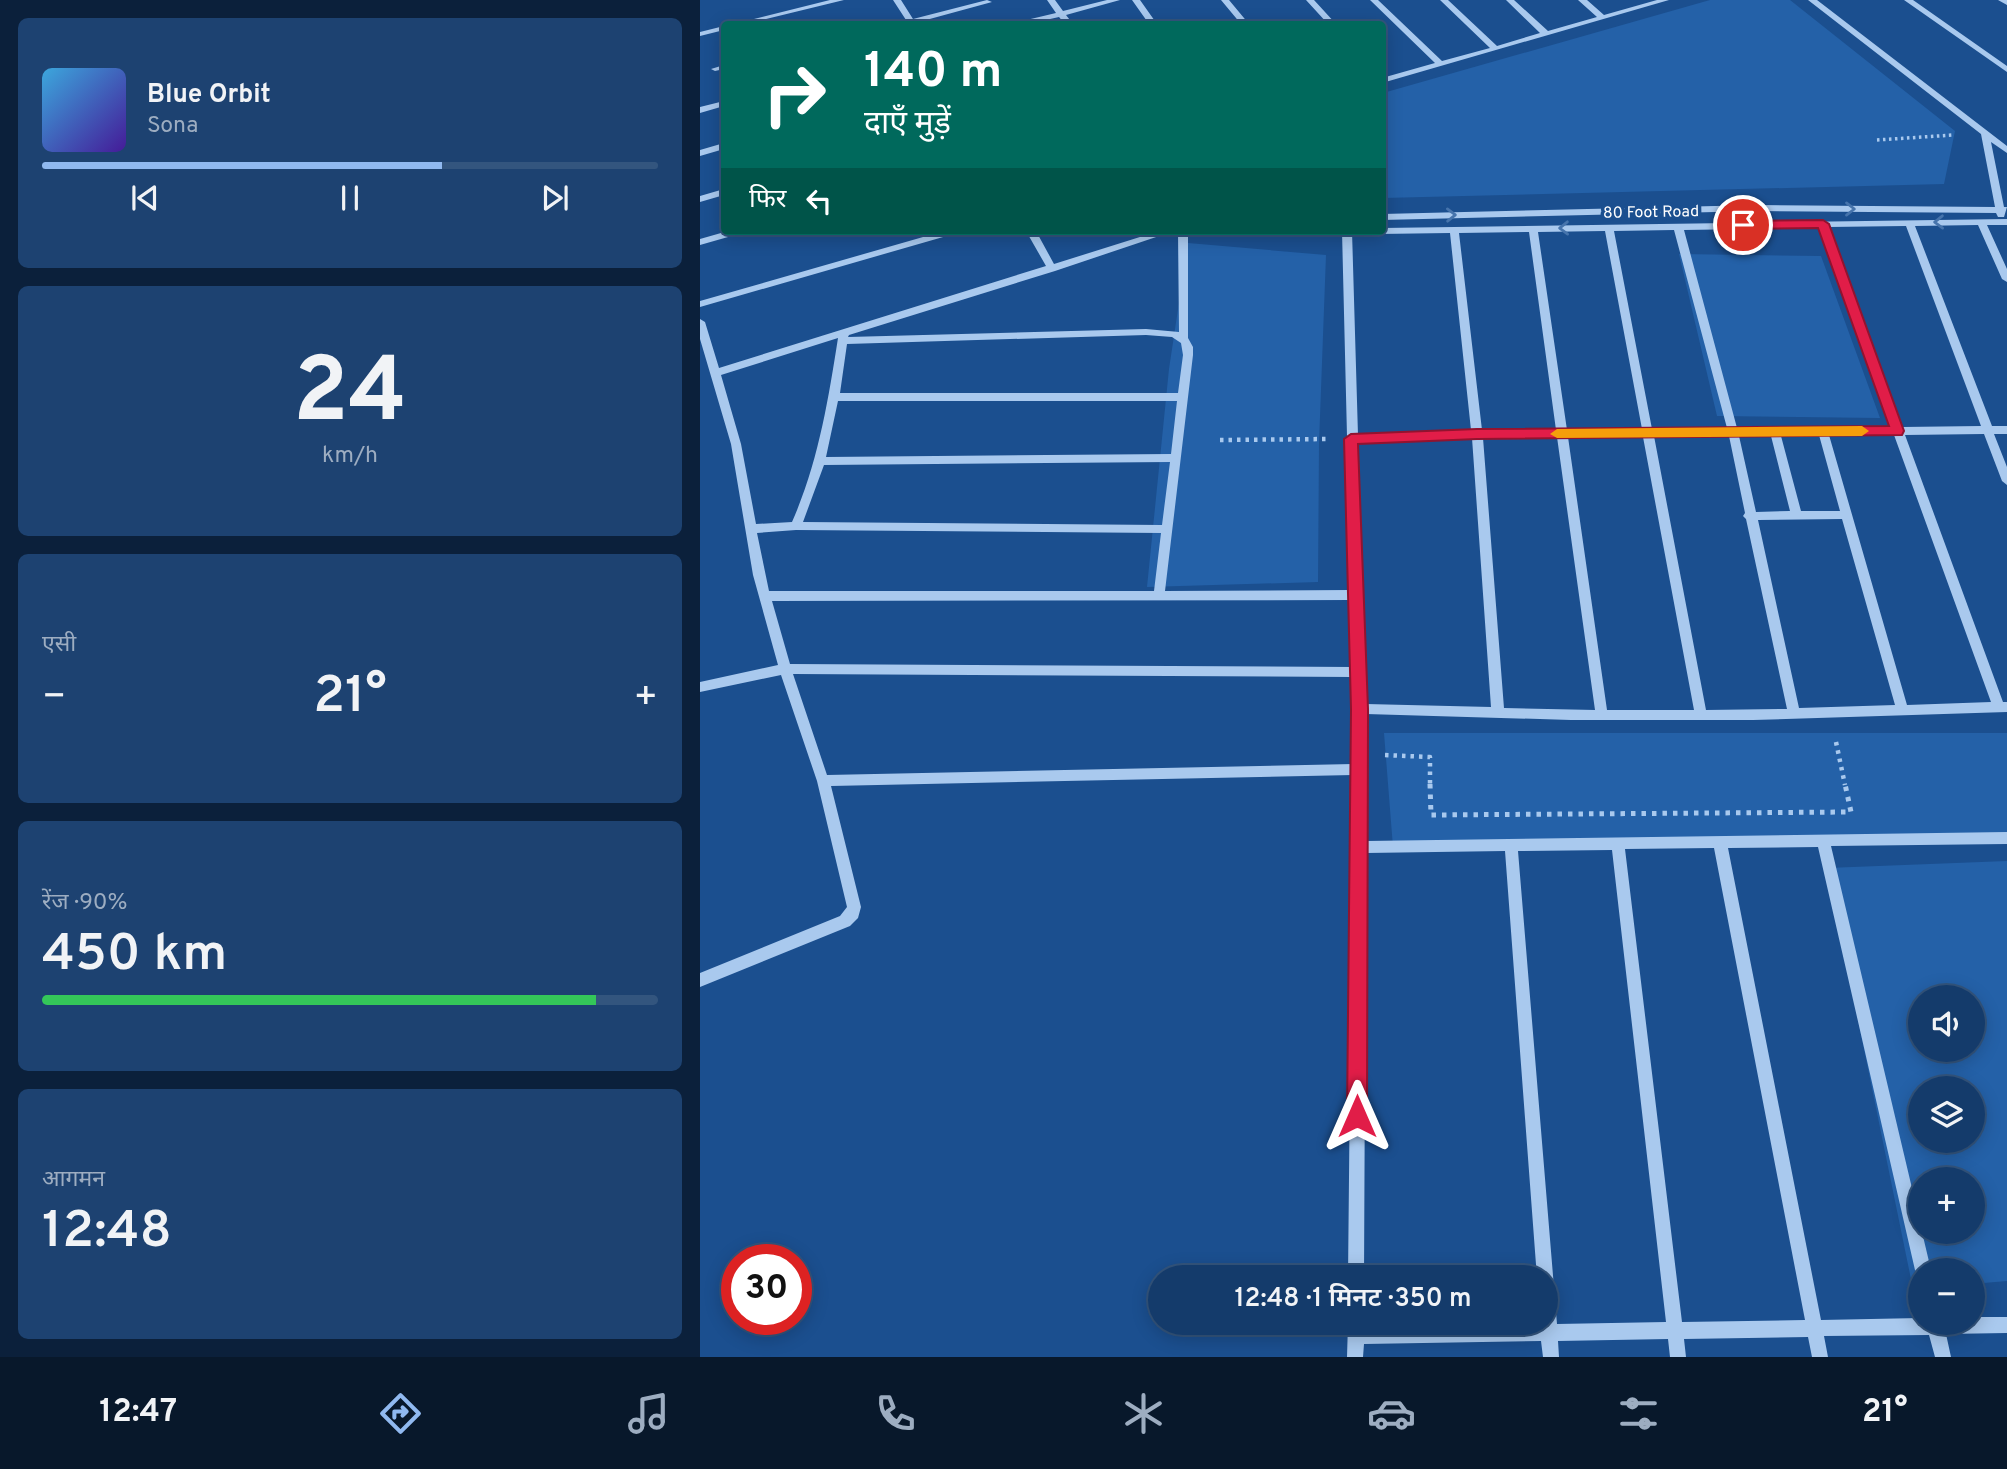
<!DOCTYPE html>
<html lang="hi">
<head>
<meta charset="utf-8">
<style>
  body { margin:0; font-family:Overpass,"Noto Sans Devanagari",sans-serif; background:#1d4271; color:#f1f3f6; height:100vh; display:flex; flex-direction:column; font-size:26px; white-space:nowrap }
  * { box-sizing:border-box; margin:0 }
  p { font-size:23px; color:#9dadc1 }
  .icon { flex:none; width:38px; height:38px; fill:none; stroke:currentColor; stroke-width:2; stroke-linecap:round; stroke-linejoin:round }
  .map { position:relative; flex:1; overflow:hidden }
  .panel { display:flex; flex-direction:column; gap:18px; padding:18px; background:#0b203b; width:700px }
  .panel>* { flex:none }
  .guide { position:absolute; left:21px; top:21px; width:665px; height:214px; border-radius:7px; box-shadow:0 4px 18px #0003,0 0 0 2px #33557e; background:#00695c; color:#fff; overflow:hidden }
  .controls { position:absolute; left:1208px; top:985px; display:grid; gap:14px }
  .controls a { display:grid; place-items:center; width:77px; height:77px; border-radius:50%; background:#143b6b; box-shadow:0 4px 18px #0003,0 0 0 2px #33557e; font-size:35px }
  .speed { position:absolute; left:21px; top:1244px; display:flex; gap:14px; font-size:35px; font-weight:700; text-align:center }
  .speed>* { display:grid; place-content:center; width:91px; height:91px; border-radius:50%; background:#143b6b; box-shadow:0 4px 18px #0003,0 0 0 2px #33557e; line-height:1 }
  .speed .limit { border:10px solid #d22; background:#fff; color:#111 }
  .pin { position:absolute; display:grid; place-items:center; width:60px; height:60px; color:#fff; margin:-30px; border:4px solid #fff; border-radius:50%; box-shadow:0 2px 7px #0007 }
  .me { position:absolute; width:77px; margin:-38px; rotate:0deg; stroke-linejoin:round; filter:drop-shadow(0 0 5px #0008) }
  .turn { display:flex; align-items:center; gap:24px; height:147px; padding:0 28px; font-size:32px }
  .turn .icon { width:91px; height:91px; stroke-width:2.5 }
  .turn b { display:block; font-size:49px; line-height:60px }
  .then { display:flex; align-items:center; height:66px; padding:0 28px; background:#0003; gap:14px; font-size:26px }
  .big { font-size:52px; font-weight:600; line-height:1.1 }
  .panel .widget { flex:1; display:flex; flex-direction:column; justify-content:center; gap:10px; min-width:0; padding:0 24px; border-radius:10px; background:#1d4271 }
  .panel .dial { align-items:center; gap:0 }
  .dial b { font-size:91px; line-height:1 }
  .song { display:flex; align-items:center; gap:21px }
  .cover { width:84px; height:84px; border-radius:10px; background:linear-gradient(135deg,hsl(200 70% 55%),hsl(260 70% 35%)) }
  .played { height:7px; border-radius:4px; background:linear-gradient(90deg,#90b9f0 65%,#33557e 65%) }
  .keys { display:flex; justify-content:space-around; direction:ltr }
  .heat { display:flex; justify-content:space-between; align-items:center; font-size:38px; direction:ltr }
  .charge { height:10px; border-radius:5px; background:linear-gradient(90deg,#34c759 90%,#33557e 0) }
  .trip { position:absolute; left:448px; top:1265px; width:410px; height:70px; border-radius:35px; background:#143b6b; box-shadow:0 4px 18px #0003,0 0 0 2px #33557e; font-weight:600; line-height:70px; text-align:center }
  .dock { display:flex; height:112px; justify-content:space-around; align-items:center; background:#08182b; color:#9dadc1 }
  .dock .icon { width:49px; height:49px }
  .dock .on { color:#90b9f0 }
  .dock b { font-size:32px; color:#f1f3f6 }
  main { display:flex; flex:1; min-height:0 }
  .map>svg:first-child { display:block }
  .green { fill:#2461a8; fill-rule:evenodd }
  .lines { fill:none; stroke-linecap:round; stroke-linejoin:round }
  .path-far2 { stroke:#a9c9ee; stroke-width:3.5; stroke-dasharray:2.5 3.5; stroke-linecap:butt }
  .path-far1 { stroke:#a9c9ee; stroke-width:4.5; stroke-dasharray:3.5 5; stroke-linecap:butt }
  .path { stroke:#a9c9ee; stroke-width:5; stroke-dasharray:4.5 6; stroke-linecap:butt }
  .minor { fill:#a9c9ee; fill-rule:evenodd }
  .oneway { stroke:#4674ac }
  .route { fill:#e11d48; stroke:#92132f; stroke-width:2 }
  .slow { fill:#f59e0b }
  .labels { text-anchor:middle; stroke-width:7; stroke-linejoin:round; paint-order:stroke }
  .far-street-label { font-size:16px; fill:#fff; stroke:#1b4f8f }
</style>
</head>
<body>
<main>
<section class="panel">
<div class="widget">
<div class="song"><i class="cover"></i><div><b>Blue Orbit</b><p>Sona</p></div></div>
<div class="played"></div>
<div class="keys"><svg class="icon" aria-label="previous" viewBox="0 0 24 24"><path d="M18 5L8 12l10 7zM5 5v14"/></svg><svg class="icon" aria-label="pause" viewBox="0 0 24 24"><path d="M8 5v14M16 5v14"/></svg><svg class="icon" aria-label="next" viewBox="0 0 24 24"><path d="M6 5l10 7-10 7zM19 5v14"/></svg></div>
</div>
<div class="widget dial"><b>24</b><p>km/h</p></div>
<div class="widget"><p>एसी</p>
<div class="heat"><a>−</a><b class="big">21°</b><a>+</a></div>
</div>
<div class="widget"><p>रेंज · 90%</p><b class="big">450 km</b><div class="charge"></div></div>
<div class="widget"><p>आगमन</p><b class="big">12:48</b></div>
</section>
<div class="map">
<svg width="1307" height="1357" viewBox="0 0 1307 1357">
  <rect width="100%" height="100%" fill="#1b4f8f"/>
  <path class="green" d="M1010,0H1090L1255,131L1244,184L683,198V93Z
    M488,243L626,255L619,443L618,582L447,587L469,369Z
    M979,254L1121,256L1180,418L1017,416Z
    M684,733H1307V836L693,847Z
    M1307,861V1281L1272,1284V1270H1220V1288L1213,1289L1127,868ZM1220,998H1272V1050H1220ZM1220,1088H1272V1141H1220ZM1220,1180H1272V1232H1220Z"/>
  <g class="lines">
    <path class="path-far2" d="M1177,140L1253,135"/>
    <path class="path-far1" d="M520,440L629,439
      M1136,742L1145,785
      M685,755L730,757V785"/>
    <path class="path" d="M730,784L731,815L1151,812L1145,784"/>
    <path class="minor" d="M130,0H144L46,24H34Z
      M193,0H201L213,19L287,0L292,2L215,23L216,24H197L198,22L206,20Z
      M347,0H355L363,11L407,0H420L366,15L373,24H365L359,17L328,24H317L318,22L356,13Z
      M432,0H440L457,24H449Z
      M521,0H529L549,24H541Z
      M606,0H614L636,24H628Z
      M670,0H678L742,61L790,48L740,0H748L797,46L840,33L806,0H814L848,31L897,17L878,0H887L904,15L957,0H969L682,83V78L735,63Z
      M1108,0H1117L1307,146V153L1291,142L1304,207H1307L1304,217H1298L1296,213L1058,211L682,220V214L1058,205L1295,207L1281,134Z
      M1204,0H1213L1307,66V72Z
      M1298,0H1307V5Z
      M24,26V30L0,36V32Z
      M24,65V69L15,71L11,69Z
      M24,101V106L0,113V107Z
      M24,143V149L0,156V150Z
      M24,189V195L0,202V196Z
      M1307,219V225H1287L1307,269V282L1302,279L1278,225L1215,226L1292,426H1307V434H1294L1307,467V485L1302,481L1284,434L1205,435L1303,702H1307V712L1053,720H871L666,714V841L1307,832V844L1131,846L1220,1222V1232H1222L1231,1270H1220V1277L1215,1270L1118,847L1028,848L1121,1320L1220,1318V1323H1272V1317H1307V1333L1246,1334L1251,1357H1235L1229,1335L1124,1336L1128,1357H1112L1108,1337L984,1339L986,1357H970L968,1339L858,1341L859,1357H843L841,1341L664,1344L663,1357H647L648,1323H664V1328L845,1323V1278H837L805,851L666,853L664,1278H648L653,775L131,786L161,907L158,918L150,926L0,987V973L140,916L147,907L117,781L81,675L0,692V682L78,665L53,575L31,444L0,339V319L5,322L19,368L346,266L326,231H336L354,264L459,231H474L355,271L149,335L148,337L446,329L479,332L478,231H488V338L493,347V355L465,591L651,590L647,442L646,439L647,436L642,231H652L658,435L771,430L750,233L679,234L674,231H682V228ZM1206,226L1281,426L1202,427L1129,227ZM1120,228L1192,427L1037,428L984,230ZM974,230L1027,428L952,429L914,231ZM905,231L942,429L867,430L838,232ZM829,232L856,430H782L759,233ZM446,335L472,337L481,343L483,355L478,393H140L147,344ZM138,338C128,402 118,463 92,522L56,524L41,444L21,375ZM138,401H477L471,454L126,457ZM1119,435L1140,511H1101L1081,436ZM1129,435H1194L1291,702L1207,705ZM954,436H1029L1045,513L1043,516L1046,519L1087,709L1006,710ZM1039,436H1071L1090,511L1056,512ZM857,437L895,710L804,708L783,438ZM868,437H943L994,710H907ZM772,438L791,707L666,704L658,443ZM470,462L462,525L103,522L124,465ZM1142,519L1195,705L1099,708L1058,520ZM96,530L461,533L454,591H69L57,533ZM651,600L653,667L90,664L72,601ZM93,674L653,677V764L127,775ZM1014,848L1105,1320L982,1322L925,849ZM912,850L966,1322L857,1324L818,851Z
      M28,231H44L42,233L0,245V239Z
      M244,231H259L257,233L0,307V301Z"/>
  </g>
  <defs><path id="oneway-chevron" d="M-2-3.5L2.5 0L-2 3.5" fill="none" stroke-width="1.6" stroke-linecap="round" stroke-linejoin="round" transform="scale(1.75)"/></defs>
  <g class="oneway">
    <use href="#oneway-chevron" transform="translate(1150 209)"/>
    <use href="#oneway-chevron" transform="translate(751 215) rotate(-1)"/>
    <use href="#oneway-chevron" transform="translate(1239 222) rotate(179)"/>
    <use href="#oneway-chevron" transform="translate(864 228) rotate(179)"/>
  </g>
  <path class="route" d="M1123,220L1129,224L1204,431L1202,435L777,439L658,444L668,709L667,1116L664,1123L657,1126L650,1123L647,1116L651,709L644,439L651,434L777,429L1189,426L1118,228L1043,229L1037,225L1043,221Z"/>
  <path class="slow" d="M1162,426L1169,431L1162,436L857,438L850,434L857,429Z"/>
  <g class="labels">
    <g class="far-street-label">
      <text transform="translate(951 211) rotate(-1)" y="6">80 Foot Road</text>
    </g>
  </g>
</svg>
<div class="controls">
<a><svg class="icon" aria-label="sound" viewBox="0 0 24 24"><path d="M4 9h4l5-4v14l-5-4H4zM17 9q2 3 0 6"/></svg></a>
<a><svg class="icon" aria-label="layers" viewBox="0 0 24 24"><path d="M12 4l9 5-9 5-9-5zM3 14l9 5 9-5"/></svg></a>
<a>+</a>
<a>−</a>
</div>
<div class="speed"><div class="limit">30</div></div>
<div class="pin" style="left:1043px;top:225px;background:#d93025"><svg class="icon" aria-label="arrive" viewBox="0 0 24 24"><path d="M6 21V4h12l-3 4 3 4H6"/></svg></div>
<svg class="me" style="left:657px;top:1116px" viewBox="-20 -20 40 40"><path d="M0-17L14 15 0 8-14 15z" fill="#e11d48" stroke="#fff" stroke-width="4"/></svg>
<div class="trip">12:48 · 1 मिनट · 350 m</div>
<div class="guide">
<div class="turn"><svg class="icon" aria-label="right" viewBox="0 0 24 24"><path d="M7 20v-9h11M14 6l5 5-5 5"/></svg><div><b>140 m</b>दाएँ मुड़ें</div></div>
<div class="then">फिर<svg class="icon" aria-label="left" viewBox="0 0 24 24"><path d="M17 20v-9H6M10 6l-5 5 5 5"/></svg></div>
</div>
</div>
</main>
<nav class="dock">
<b>12:47</b>
<svg class="icon on" aria-label="directions" viewBox="0 0 24 24"><path d="M12 3l9 9-9 9-9-9zM9 14v-3h6M13 9l2 2-2 2"/></svg>
<svg class="icon" aria-label="music" viewBox="0 0 24 24"><path d="M9 18V5l10-2v13"/><circle cx="6" cy="18" r="3"/><circle cx="16" cy="16" r="3"/></svg>
<svg class="icon" aria-label="phone" viewBox="0 0 24 24"><path d="M5 4h4l2 5-3 2q2 4 5 5l2-3 5 2v4C11 20 4 13 5 4z"/></svg>
<svg class="icon" aria-label="climate" viewBox="0 0 24 24"><path d="M12 3v18M4 7l16 10M4 17L20 7"/></svg>
<svg class="icon" aria-label="car" viewBox="0 0 24 24"><path d="M5 17H2v-5l4-1 3-4h7l3 4 3 1v5h-3M9 17h6M6 11h13"/><circle cx="7" cy="17" r="2"/><circle cx="17" cy="17" r="2"/></svg>
<svg class="icon" aria-label="filters" viewBox="0 0 24 24"><path d="M4 7h16M4 17h16"/><circle cx="9" cy="7" r="2"/><circle cx="15" cy="17" r="2"/></svg>
<b>21°</b>
</nav>
</body>
</html>
